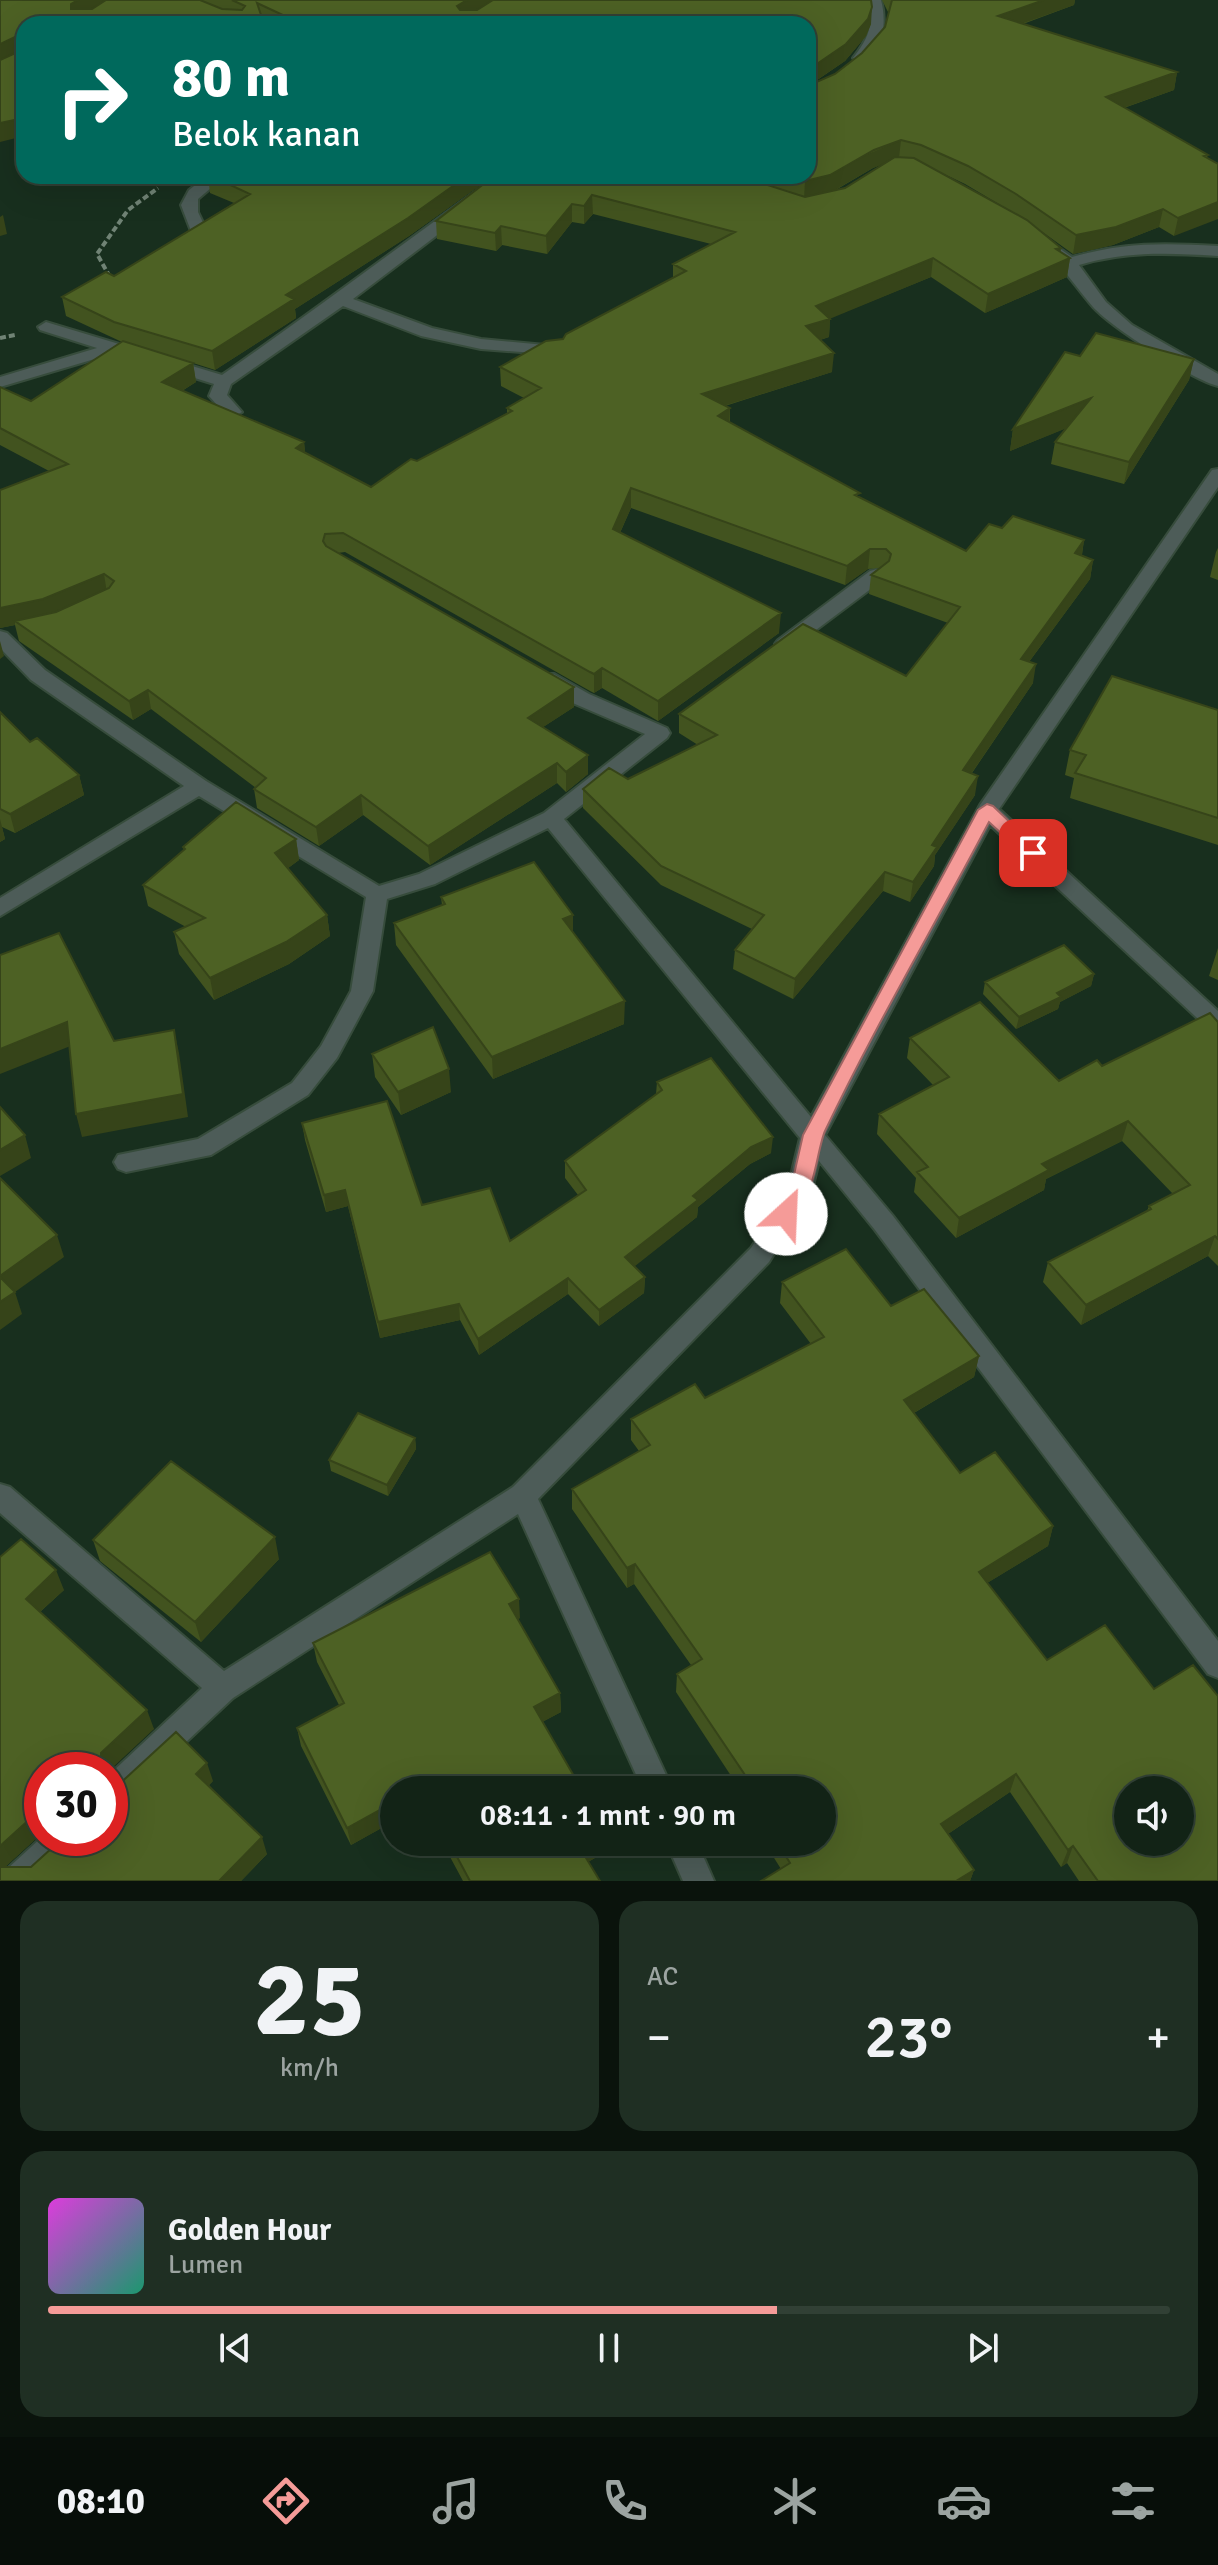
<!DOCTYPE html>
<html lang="id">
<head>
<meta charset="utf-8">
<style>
  body { margin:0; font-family:Signika,sans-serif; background:#1f2f23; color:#f1f3f6; height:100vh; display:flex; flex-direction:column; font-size:30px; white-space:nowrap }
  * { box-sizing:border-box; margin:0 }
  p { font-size:26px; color:#9ca4a1 }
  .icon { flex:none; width:44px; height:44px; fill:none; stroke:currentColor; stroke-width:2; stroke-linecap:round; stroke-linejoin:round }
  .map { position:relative; height:1881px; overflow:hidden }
  .details { display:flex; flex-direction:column; gap:20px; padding:20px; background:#0a130c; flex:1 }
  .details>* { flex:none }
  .hud { position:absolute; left:16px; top:16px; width:800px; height:168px; border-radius:24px; box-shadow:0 8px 32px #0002,0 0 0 2px #314035; background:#00695c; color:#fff; overflow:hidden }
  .tools { position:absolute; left:1114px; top:1776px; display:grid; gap:16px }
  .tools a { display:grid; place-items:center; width:80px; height:80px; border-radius:50%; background:#122316; box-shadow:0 8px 32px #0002,0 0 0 2px #314035; font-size:40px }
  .speed { position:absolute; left:24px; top:1752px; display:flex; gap:16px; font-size:40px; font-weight:700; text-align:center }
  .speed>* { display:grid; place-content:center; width:104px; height:104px; border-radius:50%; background:#122316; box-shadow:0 8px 32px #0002,0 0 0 2px #314035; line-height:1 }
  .speed .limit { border:12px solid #d22; background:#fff; color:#111 }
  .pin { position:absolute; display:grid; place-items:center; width:68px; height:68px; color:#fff; margin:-34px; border-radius:16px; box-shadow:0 4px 12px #0006 }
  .me { position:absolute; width:88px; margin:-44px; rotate:25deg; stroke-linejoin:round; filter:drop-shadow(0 0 6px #0008) }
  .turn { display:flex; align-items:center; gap:28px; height:168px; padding:0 24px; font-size:36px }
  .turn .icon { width:104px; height:104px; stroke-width:2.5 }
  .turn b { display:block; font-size:56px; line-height:68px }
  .big { font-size:60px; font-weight:600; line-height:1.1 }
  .details .card { flex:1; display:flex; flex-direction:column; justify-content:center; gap:12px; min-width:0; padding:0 28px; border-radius:24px; background:#1f2f23 }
  .details .dial { align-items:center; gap:0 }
  .dial b { font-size:104px; line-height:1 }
  .song { display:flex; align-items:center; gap:24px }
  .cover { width:96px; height:96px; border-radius:12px; background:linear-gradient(135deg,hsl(300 70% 55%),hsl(160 70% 35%)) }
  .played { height:8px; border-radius:4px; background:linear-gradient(90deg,#f59b98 65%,#314035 65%) }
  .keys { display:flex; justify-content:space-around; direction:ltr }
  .heat { display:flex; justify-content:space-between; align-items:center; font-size:44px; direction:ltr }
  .details .tiles { flex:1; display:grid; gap:20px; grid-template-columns:1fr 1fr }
  .card:last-child { grid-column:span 2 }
  .trip { position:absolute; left:380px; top:1776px; width:456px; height:80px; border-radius:40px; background:#122316; box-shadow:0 8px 32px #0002,0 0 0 2px #314035; font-weight:600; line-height:80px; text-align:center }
  .tab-bar { display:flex; height:128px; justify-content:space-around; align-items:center; background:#070e09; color:#9ca4a1 }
  .tab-bar .icon { width:56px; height:56px }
  .tab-bar .current { color:#f59b98 }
  .tab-bar b { font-size:36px; color:#f1f3f6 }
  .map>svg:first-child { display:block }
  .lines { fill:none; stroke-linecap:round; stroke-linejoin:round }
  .minor-casing { stroke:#374c3c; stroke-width:4 }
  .path { stroke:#708375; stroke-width:4; stroke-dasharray:6 3; stroke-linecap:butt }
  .minor { fill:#4d5c58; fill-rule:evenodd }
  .wall { fill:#42531f; fill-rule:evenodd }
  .shaded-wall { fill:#364419 }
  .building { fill:#4d6124; stroke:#364419; stroke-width:2; fill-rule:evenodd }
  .route { fill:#f59b98; stroke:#9f6563; stroke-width:2 }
</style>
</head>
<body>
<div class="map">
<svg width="1218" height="1881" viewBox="0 0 1218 1881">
  <rect width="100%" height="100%" fill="#182f1e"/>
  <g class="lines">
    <defs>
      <path id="minor" d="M862,0H881C887,22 884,53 860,62L853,58C867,40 874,27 868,4Z
        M207,176H225L198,199V212L207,231L199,236L191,231L181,205L189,190Z
        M497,176H515L353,299L432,328L481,339L556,346L564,351L562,355L481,349L421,336L343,306L231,384L227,395L242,412L233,417L227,416L209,396L214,384L115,353L0,387V377L97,348L40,330L38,327L46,322L222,375C315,310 405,242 497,176Z
        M1046,239L1072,257C1124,242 1164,243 1218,246V256C1169,253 1126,251 1079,265L1106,302L1132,325L1218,374V386C1193,380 1111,327 1093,307C1074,285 1064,267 1040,247V241Z
        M1218,469V487L999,809L1218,1011V1033L1210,1030L990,825L825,1135L893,1216L1218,1641V1678L1208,1674L875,1230L819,1161L811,1194L769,1262L538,1499L673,1790H643L518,1514L233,1698L120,1804L110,1809V1774L202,1688L0,1513V1484L10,1487L224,1671L513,1487L751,1248L787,1192L800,1138L548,828L435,884L387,899L373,991L337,1058L308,1095L211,1155L126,1172L118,1169L114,1162L118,1155L198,1139L292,1083L321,1046L351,991L366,897L199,796L0,916V898L184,786L31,680L0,648V631L7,633L45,670L206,781L379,886L419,874L544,813L645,734L575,704L540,684L537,679L540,674H554L589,694L667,728L670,733L667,738L564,819L811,1117L980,805L1212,470Z
        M877,569L886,575L884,579L792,648H778L775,644L778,640L870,571Z
        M42,1837L78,1838L74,1849L39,1881H2L6,1870Z
        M666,1842H697L714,1881H683Z"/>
    </defs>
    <use href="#minor" class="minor-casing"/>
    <path class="path" d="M110,277L97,254L128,210L158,188
      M0,338L15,335"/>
    <use href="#minor" class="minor"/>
  </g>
  <path class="wall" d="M0,0H871V24L866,36L845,61L810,85L835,74L862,53L885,27L889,14L882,0H1075L1074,5L1023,24L1177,72L1174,90L1124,108L1208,155L1174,236L1159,227L1113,245L1073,254L1041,231L1061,248L1060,252L1070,258L1067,277L985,313L931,277L830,318L829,337L820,340L832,372L725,406L730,408V423L860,497L966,551L1002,528L1084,540L1082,555L1093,560L1090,579L1029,662L1033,683L972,773L975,795L935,855L934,866L910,902L883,891L793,999L733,969L735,950L752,929L661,885L583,808V789L628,779L698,745L679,733V714L906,676L948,623L869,594L871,575L879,568L868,569L845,585L631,508L620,533L779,633L658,721L602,688L594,693L590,691L345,552L338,553L574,687V707L543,727L588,755V774L566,792L557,783L430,865L363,815L319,846L257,808L254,789L256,788L151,709L133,720L19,641L15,625L0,628V490L49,471L0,445V387L31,401L122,342L66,316L62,297L114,276L234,203L210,193L208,176H493L409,236L295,309L296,318L215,370L193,363L196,382L182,391L304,442L305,453L371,487L507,413V408L524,398L501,386L500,367L563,339L673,278V264L711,244L593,214L584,224L572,222L547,254L502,245L496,251L437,239L436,221L494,176H808V24H266L263,23L24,24V136ZM883,164L845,188L834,191L873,168ZM944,174L965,184L1019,216Z
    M1080,356L1194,359L1189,380L1124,484L1051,464L1055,442L1066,428L1010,451L1013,429Z
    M1218,548V580L1210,577L1216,552Z
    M1218,710V845L1070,798L1074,778L1065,775L1070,750Z
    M0,712L30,742L79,775L84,795L15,833L2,827L5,839L0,842Z
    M296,839L299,860L288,868L327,915L330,936L289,964L214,1000L179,954L174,932L186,927L148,906L143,885L184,850L183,847Z
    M441,897L624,1024L493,1079L396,945L394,923L442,905Z
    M1218,948V980L1209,976Z
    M1094,974L1091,986L1060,1002L1058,1009L1016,1029L983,994L985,982Z
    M1218,1022V1266L1208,1256L1081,1325L1043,1282L1048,1262L1147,1211L1149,1206L1173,1194L1122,1141L1046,1179L1044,1190L956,1238L914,1192L916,1178L877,1134L879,1114L933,1085L907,1058L910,1038L1059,1081L1102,1066Z
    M372,1054L451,1092L401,1115L375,1077Z
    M657,1082L771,1153L750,1164L698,1207L697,1217L634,1266L645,1277L644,1293L599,1326L568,1294L479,1355L460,1320L380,1338L348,1206L326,1212L305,1140L302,1123L422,1205L510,1241L578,1195L565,1178V1161L656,1094Z
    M782,1282L891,1306L979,1356L974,1377L914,1413L960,1473L1053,1526L1048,1546L987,1583L1218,1881H1079L1067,1863L1061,1867L1010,1792L948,1834L974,1870L970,1881H761L781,1869L764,1842H822V1790H739V1788L676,1692L677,1674L691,1665L634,1584L627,1588L572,1509V1489L639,1451L631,1440V1419L705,1398L811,1344L780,1303Z
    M415,1438L416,1449L388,1496L331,1471L329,1460Z
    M93,1540L279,1559L201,1642L100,1561Z
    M0,1557L64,1590L40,1612L154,1729L42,1770V1835H40L5,1867H31L213,1781L209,1785L267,1854L241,1881H0Z
    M520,1618L518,1619L560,1693L561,1712L542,1722L582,1790H394V1821L351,1845L301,1746L297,1728L339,1705L317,1662L313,1643Z
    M442,1842H607V1851L588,1862L600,1881H463Z"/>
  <path class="shaded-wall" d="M78,0H109L74,21L71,9V4Z
    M467,0H494L458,24L457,6Z
    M1044,0H1075L1074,5L996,33L998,16Z
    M872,7L871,24L866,36L845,61L808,86V70Z
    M19,35L23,52L0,64V44Z
    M1177,72L1174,90L1103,115L1106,97Z
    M24,118V136L0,142V123Z
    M901,140L899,158L873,168L828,194L804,199L805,181Z
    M467,176H493L409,236L295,309L296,318L215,370L212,351L286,295Z
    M1218,186V219L1174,236L1178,218Z
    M592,195L593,214L584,224V206Z
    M572,204V222L547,254L546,236Z
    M1163,209L1159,227L1113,245L1073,254L1076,235Z
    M3,215L7,234L0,236V217Z
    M501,226L502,245L496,251L495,233Z
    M1061,248L1059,263L1070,258L1067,277L985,313L988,294L1056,249Z
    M933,258L931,277L827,320L830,319L829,337L804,345L806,326L816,306Z
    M834,353L832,372L701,413L702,394Z
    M1194,359L1189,380L1124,484L1129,462Z
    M193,363L196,382L165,401L162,382Z
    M1091,398L1087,420L1010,451L1013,429Z
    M730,408L729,427L718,416Z
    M304,442L306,461L296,448Z
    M631,488V508L613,548V529Z
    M1084,540L1081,560L1075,553Z
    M870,549L868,569L845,585L847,566Z
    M1093,560L1090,579L1017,678L1021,659Z
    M104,574L107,593L47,618L15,621V625L0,628V608Z
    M781,613L779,633L658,721V701Z
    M0,641L4,656L0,659Z
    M1036,664L1033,683L960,790L963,770Z
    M602,668V688L594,693V674Z
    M574,687V707L528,737V718Z
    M148,690L151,709L133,720L129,701Z
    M588,755V774L566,792V772Z
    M557,763V783L430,865L428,846Z
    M79,775L84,795L15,833L10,814Z
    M978,776L975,795L935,855L934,866L910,902L913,882L932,845Z
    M361,795L363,815L319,846L316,827Z
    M0,819L5,839L0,842Z
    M296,839L299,860L279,875L275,853Z
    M885,872L883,891L793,999L795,979Z
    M327,915L330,936L289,964L214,1000L210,978Z
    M573,915V938L563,919Z
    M1094,974L1091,986L1060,1002L1058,1009L1016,1029L1019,1017L1057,993Z
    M625,1001L624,1024L493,1079L492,1057Z
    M67,1022L73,1045L0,1074V1049Z
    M174,1030L179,1053L188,1117L82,1137L76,1114Z
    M449,1069L451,1092L401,1115L398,1092Z
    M1128,1121L1122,1141L1046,1179L1044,1190L956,1238L959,1218L1042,1164Z
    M25,1135L31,1158L0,1176V1150Z
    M773,1137L771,1153L750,1164L698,1207L697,1217L625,1274V1257L693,1196L751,1147Z
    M345,1190L348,1206L326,1212L324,1195Z
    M57,1235L64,1257L15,1292L22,1314L0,1330V1276Z
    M1215,1236L1208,1256L1081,1325L1086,1305Z
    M645,1277L644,1293L599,1326V1310Z
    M568,1278V1294L479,1355L478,1339Z
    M459,1304L460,1320L380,1338L378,1322Z
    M979,1356L974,1377L900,1421L904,1400Z
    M415,1438L416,1449L388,1496L387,1485Z
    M1053,1526L1048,1546L974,1591L979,1572Z
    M275,1537L279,1559L201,1642L195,1622Z
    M635,1564L634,1584L627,1588V1568Z
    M56,1570L64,1590L33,1618L26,1599Z
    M519,1599L520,1618L511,1623L509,1604Z
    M560,1693L561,1712L535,1726L534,1707Z
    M147,1710L154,1729L110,1770H101V1753Z
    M207,1763L213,1781L202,1792L196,1774Z
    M1016,1774L1010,1792L936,1842L941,1824Z
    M394,1802V1821L351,1845L347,1828Z
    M32,1817L40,1835L4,1868L0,1878V1846Z
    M262,1837L267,1854L241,1881H219Z
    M591,1842H607V1851L581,1866L580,1848Z
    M1073,1846L1067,1863L1061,1867L1068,1850Z
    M974,1870L970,1881H956Z"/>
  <path class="building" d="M0,0H78L71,4V9H92L106,0H200L222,9L242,10L245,6L232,0H467L457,6L460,10H477L493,0H871L872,7L868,19L846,44L808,70V24H302L257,3L264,24H24V118L0,123V60L22,50L23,36L19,35L0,44Z
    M892,0H1044L998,16L1177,72L1106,97L1208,155L1204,156L1218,164V202L1178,218L1163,209L1116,227L1076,235L1016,194L968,166L921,145L901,140L874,150L830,175L805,181L789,176H808V84L810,85L835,74L862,53L885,27Z
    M895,157L914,158L1027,220L1061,248L1056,249L1070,258L988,294L933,258L816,306L830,319L806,326L834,353L702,394L730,408L718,416L860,493L855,495L966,551L989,524L1002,528L1013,516L1084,540L1075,553L1093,560L1021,659L1036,664L963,770L978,776L932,845L937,847L913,882L885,872L795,979L735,950L764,915L661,866L583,789L609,768L628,779L717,735L679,714L803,624L906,676L960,607L871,575L889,561L891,554L886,549H870L847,566L631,488L613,529L781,613L658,701L602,668L594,674L590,672L343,533L325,534L323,541L326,546L574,687L528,718L588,755L566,772L557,763L428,846L361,795L316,827L254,789L266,778L148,690L129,701L15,621L56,612L109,588L114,581L104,574L43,599L0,608V490L68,464L0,428V387L31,401L123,341L193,363L162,382L304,442L296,448L371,487L411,459L417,461L512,411L507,408L541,388L500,367L546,341L563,339L566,334L686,271L673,264L735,232L592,195L584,206L572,204L546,236L501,226L495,233L436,221L494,176H739L805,197L845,188Z
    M211,176H467L408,218L286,295L294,299L212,351L114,322L62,297L106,272L114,276L250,194Z
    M1096,333L1194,359L1129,462L1055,442L1091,398L1013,429L1065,352L1080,356Z
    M1112,676L1218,710V818L1075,773L1086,755L1070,750Z
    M0,712L30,742L37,738L79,775L10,814L0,809Z
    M236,802L296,839L275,853L327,915L286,942L210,978L174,932L205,918L143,885L185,849L183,847Z
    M534,862L573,915L563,919L625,1001L492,1057L394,923L445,904L441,897Z
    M59,933L114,1041L174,1030L183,1094L76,1114L67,1022L0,1049V955Z
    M1064,945L1094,974L1057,993L1061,997L1019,1017L985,982Z
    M980,1002L1059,1081L1097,1060L1102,1066L1210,1013L1218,1022V1239L1215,1236L1086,1305L1048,1262L1151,1209L1149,1206L1190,1185L1128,1121L1042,1164L1049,1170L959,1218L917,1172L928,1167L879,1114L949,1077L910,1038Z
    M433,1027L449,1069L398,1092L372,1054Z
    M711,1058L773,1137L751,1147L693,1196L698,1200L625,1257L645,1277L599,1310L568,1278L478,1339L459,1304L378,1322L345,1190L324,1195L302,1123L387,1101L422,1205L490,1188L510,1241L586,1190L565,1161L662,1090L657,1082Z
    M0,1107L25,1135L0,1150Z
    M0,1178L57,1235L0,1276Z
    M846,1249L891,1306L924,1289L979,1356L904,1400L960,1473L995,1452L1053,1526L979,1572L1047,1660L1105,1625L1154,1689L1193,1665L1218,1696V1881H1098L1073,1846L1068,1850L1016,1774L941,1824L974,1870L956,1881H761L790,1863L777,1842H822V1790H744L740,1782L747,1778L677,1674L702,1659L635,1564L627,1568L572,1489L650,1445L631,1419L695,1384L705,1398L824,1337L782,1282ZM1128,1790H1180V1842H1128Z
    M0,1277L15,1292L0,1302Z
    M358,1413L415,1438L387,1485L329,1460Z
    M171,1461L275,1537L195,1622L93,1540Z
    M21,1539L56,1570L26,1599L147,1710L101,1753V1770H42V1817H32L0,1846V1557Z
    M490,1552L519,1599L509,1604L560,1693L534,1707L582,1790H422L420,1787L415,1790H394V1802L347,1828L297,1728L344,1703L313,1643Z
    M176,1732L207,1763L196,1774L262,1837L219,1881H0V1867H31L63,1838H110V1790L115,1788Z
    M449,1842H591L580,1848L600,1881H470Z"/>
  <path class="route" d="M987,804L993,806L1042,853L1039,857H1027L989,822C935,925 875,1026 825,1131C816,1150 811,1231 779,1220L776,1214L790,1192L803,1135L978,810Z"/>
</svg>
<div class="tools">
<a><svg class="icon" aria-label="sound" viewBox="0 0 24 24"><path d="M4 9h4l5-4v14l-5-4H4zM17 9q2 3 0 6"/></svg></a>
</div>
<div class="speed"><div class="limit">30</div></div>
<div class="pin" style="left:1033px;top:853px;background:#d93025"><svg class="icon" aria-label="arrive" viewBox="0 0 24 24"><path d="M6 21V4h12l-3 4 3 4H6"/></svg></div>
<svg class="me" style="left:786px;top:1214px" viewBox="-20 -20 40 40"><circle r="19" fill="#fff"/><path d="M0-13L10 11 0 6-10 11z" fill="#f59b98"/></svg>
<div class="trip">08:11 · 1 mnt · 90 m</div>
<div class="hud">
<div class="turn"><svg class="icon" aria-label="right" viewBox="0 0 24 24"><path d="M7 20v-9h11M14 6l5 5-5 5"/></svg><div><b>80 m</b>Belok kanan</div></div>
</div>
</div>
<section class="details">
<div class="tiles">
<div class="card dial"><b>25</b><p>km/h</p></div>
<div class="card"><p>AC</p>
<div class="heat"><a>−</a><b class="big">23°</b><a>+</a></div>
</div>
<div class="card">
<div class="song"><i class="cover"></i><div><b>Golden Hour</b><p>Lumen</p></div></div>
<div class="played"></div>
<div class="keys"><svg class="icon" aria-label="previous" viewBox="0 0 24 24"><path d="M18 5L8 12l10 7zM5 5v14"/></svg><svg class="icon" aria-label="pause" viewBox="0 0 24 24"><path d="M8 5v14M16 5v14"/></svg><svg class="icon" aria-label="next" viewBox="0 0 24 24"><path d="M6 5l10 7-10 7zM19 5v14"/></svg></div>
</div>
</div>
</section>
<nav class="tab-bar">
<b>08:10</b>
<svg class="icon current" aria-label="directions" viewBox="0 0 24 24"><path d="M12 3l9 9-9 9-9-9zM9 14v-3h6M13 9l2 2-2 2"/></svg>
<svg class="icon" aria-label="music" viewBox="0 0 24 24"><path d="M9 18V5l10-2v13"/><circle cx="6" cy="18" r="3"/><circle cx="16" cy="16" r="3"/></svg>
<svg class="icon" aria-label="phone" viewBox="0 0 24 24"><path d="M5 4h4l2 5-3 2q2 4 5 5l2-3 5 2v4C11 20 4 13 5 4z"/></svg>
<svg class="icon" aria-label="climate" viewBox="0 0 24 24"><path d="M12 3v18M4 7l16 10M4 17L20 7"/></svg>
<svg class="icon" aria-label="car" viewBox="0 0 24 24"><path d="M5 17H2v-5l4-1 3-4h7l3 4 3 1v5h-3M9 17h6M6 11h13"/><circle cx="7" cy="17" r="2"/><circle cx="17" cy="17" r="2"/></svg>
<svg class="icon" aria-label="filters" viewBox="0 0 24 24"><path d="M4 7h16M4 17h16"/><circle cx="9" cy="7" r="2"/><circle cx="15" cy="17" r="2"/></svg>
</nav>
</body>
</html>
